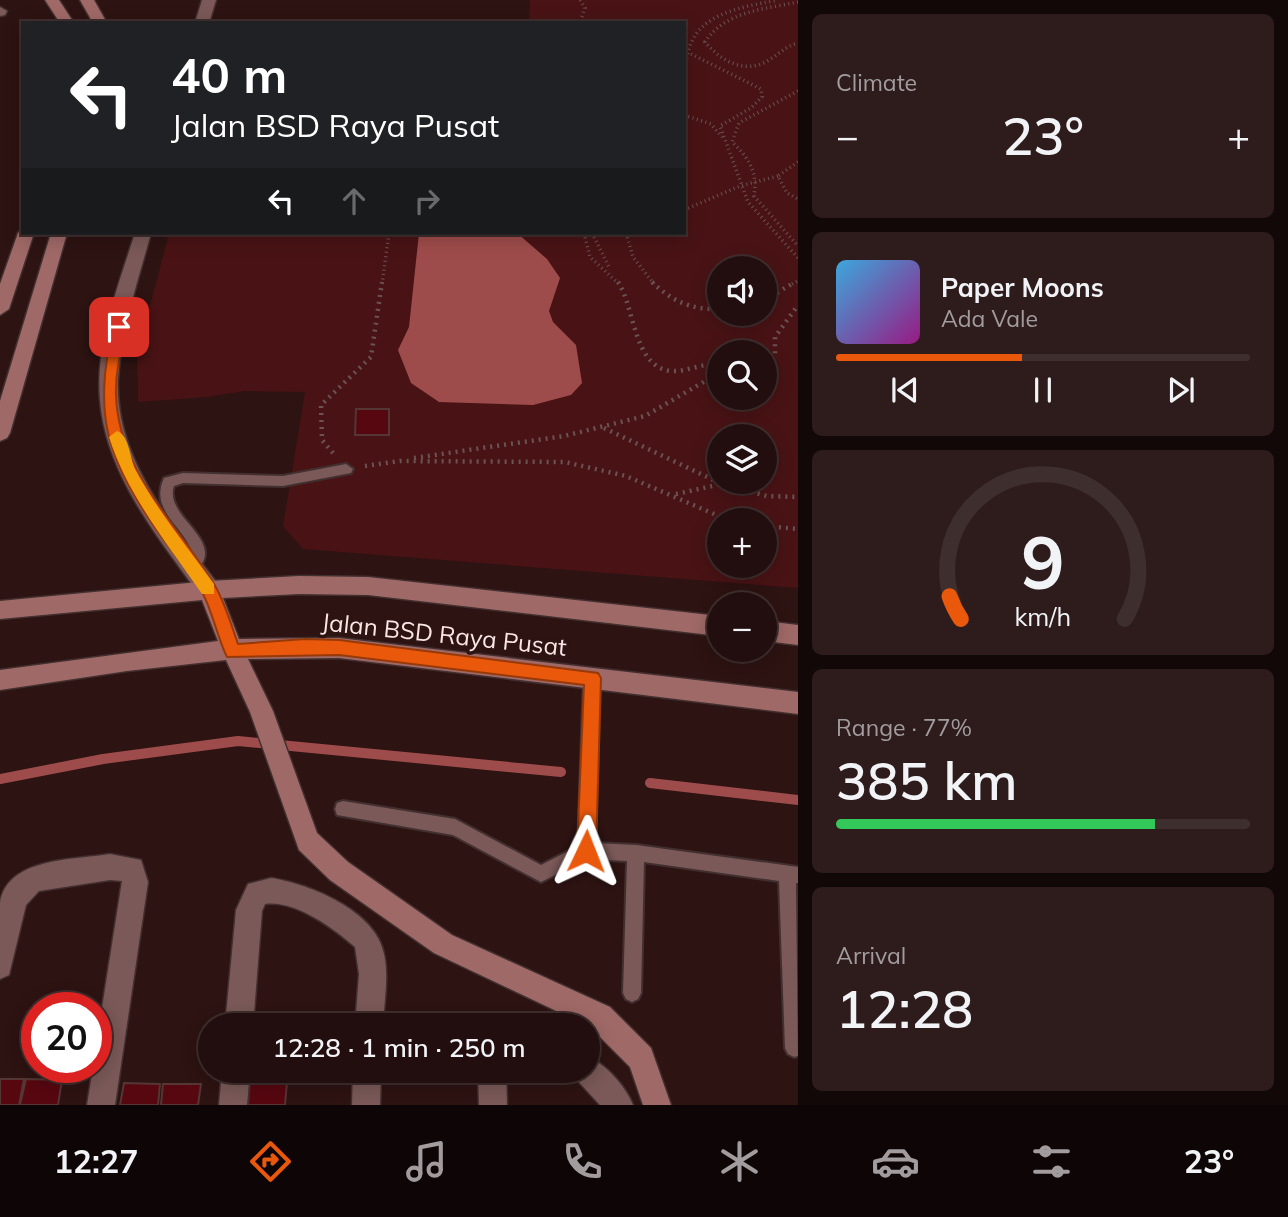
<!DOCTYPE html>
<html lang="en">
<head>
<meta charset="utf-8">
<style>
  body { margin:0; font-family:Mulish,sans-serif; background:#2e1c1c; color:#f1f3f6; height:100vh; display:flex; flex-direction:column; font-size:26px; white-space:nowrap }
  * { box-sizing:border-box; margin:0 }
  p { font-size:23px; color:#a29c9e }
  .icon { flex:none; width:38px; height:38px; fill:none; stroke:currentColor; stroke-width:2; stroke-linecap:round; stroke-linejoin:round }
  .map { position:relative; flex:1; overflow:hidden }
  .side { display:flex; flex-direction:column; gap:14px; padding:14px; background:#130808; width:490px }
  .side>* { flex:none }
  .banner { position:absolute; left:21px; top:21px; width:665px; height:214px; border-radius:0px; box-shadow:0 4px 18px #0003,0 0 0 2px #3f2e2e; background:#202124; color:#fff; overflow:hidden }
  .tools { position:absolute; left:707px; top:256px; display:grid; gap:14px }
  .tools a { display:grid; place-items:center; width:70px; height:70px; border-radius:50%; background:#220e0e; box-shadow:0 4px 18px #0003,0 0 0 2px #3f2e2e; font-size:35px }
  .speed { position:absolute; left:21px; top:992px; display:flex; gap:14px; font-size:35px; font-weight:700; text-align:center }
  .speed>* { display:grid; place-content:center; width:91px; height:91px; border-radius:50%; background:#220e0e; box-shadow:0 4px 18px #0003,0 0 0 2px #3f2e2e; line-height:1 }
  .speed .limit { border:10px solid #d22; background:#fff; color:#111 }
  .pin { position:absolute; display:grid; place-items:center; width:60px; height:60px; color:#fff; margin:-30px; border-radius:14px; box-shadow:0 4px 10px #0006 }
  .me { position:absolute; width:77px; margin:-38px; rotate:2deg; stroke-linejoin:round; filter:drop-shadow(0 0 5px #0008) }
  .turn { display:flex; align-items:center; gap:24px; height:147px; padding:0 35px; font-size:32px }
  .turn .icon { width:91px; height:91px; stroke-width:2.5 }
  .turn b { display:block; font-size:49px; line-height:60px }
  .lanes { display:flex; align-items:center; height:66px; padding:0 35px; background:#0003; justify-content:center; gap:35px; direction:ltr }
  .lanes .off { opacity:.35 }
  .big { font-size:52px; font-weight:600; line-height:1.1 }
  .side .tile { flex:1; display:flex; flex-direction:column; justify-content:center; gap:10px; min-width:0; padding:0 24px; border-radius:10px; background:#2e1c1c }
  .side .dial { align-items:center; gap:0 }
  .dial svg { height:182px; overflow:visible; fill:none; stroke:#3f2e2e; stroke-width:7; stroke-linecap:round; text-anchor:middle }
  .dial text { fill:#f1f3f6; stroke:none }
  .song { display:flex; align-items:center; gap:21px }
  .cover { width:84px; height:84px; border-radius:10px; background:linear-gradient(135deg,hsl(200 70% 55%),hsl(310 70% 35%)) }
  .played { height:7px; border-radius:4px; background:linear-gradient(90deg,#ea580c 45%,#3f2e2e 45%) }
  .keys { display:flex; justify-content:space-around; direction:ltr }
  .heat { display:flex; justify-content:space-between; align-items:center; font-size:38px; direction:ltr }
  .charge { height:10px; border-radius:5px; background:linear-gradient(90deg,#34c759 77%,#3f2e2e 0) }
  .trip { position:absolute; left:198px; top:1013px; width:402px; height:70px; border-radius:35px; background:#220e0e; box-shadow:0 4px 18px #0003,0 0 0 2px #3f2e2e; font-weight:600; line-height:70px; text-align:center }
  .tab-bar { display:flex; height:112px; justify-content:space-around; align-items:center; background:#0e0606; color:#a29c9e }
  .tab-bar .icon { width:49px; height:49px }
  .tab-bar .current { color:#ea580c }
  .tab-bar b { font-size:32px; color:#f1f3f6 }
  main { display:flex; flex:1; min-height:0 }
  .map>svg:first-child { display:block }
  .green { fill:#491315; fill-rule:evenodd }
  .water { fill:#9e4c4b }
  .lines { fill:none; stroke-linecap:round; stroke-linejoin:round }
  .stream { stroke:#9e4c4b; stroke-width:10 }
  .building { fill:#570710; stroke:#543635; stroke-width:2 }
  .lane-casing { stroke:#422f2f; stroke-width:4 }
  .street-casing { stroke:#422f2f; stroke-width:3 }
  .secondary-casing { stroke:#422f2f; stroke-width:3 }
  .path-far1 { stroke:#6a5352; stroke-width:3.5; stroke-dasharray:1 3.5; stroke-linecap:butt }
  .path { stroke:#6a5352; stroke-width:4.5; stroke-dasharray:2 5; stroke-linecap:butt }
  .lane { fill:#7a5958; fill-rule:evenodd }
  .street { fill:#7a5958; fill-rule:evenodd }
  .secondary { fill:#9f6967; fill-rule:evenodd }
  .route { fill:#ea580c; stroke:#983908; stroke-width:2 }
  .slow { fill:#f59e0b }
  .labels { text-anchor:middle; stroke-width:7; stroke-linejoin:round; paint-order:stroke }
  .street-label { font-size:24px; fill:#f9e6e5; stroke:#2d1312 }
</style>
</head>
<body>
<main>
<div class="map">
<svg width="798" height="1105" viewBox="0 0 798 1105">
  <rect width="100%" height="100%" fill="#2d1312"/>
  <path class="green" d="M530,0H798V588L303,549L283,526L305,392L245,391L207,397L138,402L137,356L169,233H684V23H529ZM719,268H765V313H719ZM719,352H765V397H719ZM719,436H765V481H719ZM719,520H765V565H719Z"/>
  <path class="water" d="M419,233H517L547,259L560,278L549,311L553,322L576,345L582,383L571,395L533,405L439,402L411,383L398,350L409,327Z"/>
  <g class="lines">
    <path class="stream" d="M0,779L103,759L238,741L561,772
      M650,783L798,800"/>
  </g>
  <path class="building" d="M356,409H389V435H355Z
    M0,1079H24L19,1105H0Z
    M26,1079L62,1080L58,1105H20Z
    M250,1081L287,1082L285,1105H248Z
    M124,1083L160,1084L158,1105H120Z
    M163,1084H201L198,1105H161Z"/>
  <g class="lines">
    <defs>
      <path id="lane" d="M346,464L353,469L351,473L283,486L183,483L174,486C163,517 227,540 197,570H187L185,566L192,557L191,549C179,523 150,509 164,478L183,473L283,476Z
        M592,671L597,673L600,678L595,843L636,845L798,867V883H796L798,1056L794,1057L788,1054L785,1048L779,881L644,862L641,993L638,999L632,1002L626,999L623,993L627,861L587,859L541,882L453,835L337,815L335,809L337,803L343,801L455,819L541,865L578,846L584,678L587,673Z"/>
      <path id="street" d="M202,0H216L209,23H195Z
        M0,7L7,11L5,15L0,16Z
        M135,233H151C138,281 121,330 118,380C115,459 172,524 217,583L220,590L217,597L209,599L201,597C158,537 106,475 100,400C95,344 119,284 135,233Z
        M110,854L141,860L148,882L115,1105H87L93,1068H96V1046L122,881L110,880L39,891L26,905L9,975L0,979C0,955 0,928 0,903C7,857 75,860 110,854Z
        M271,878C310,884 376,911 384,954C389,977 384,1002 383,1026H355L359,974L355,947C333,928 295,900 265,904L262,911L253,1026H225L236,910L248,884Z
        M588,1057C606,1064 626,1087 633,1105H600L578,1081L574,1071H588Z
        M222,1071H250L247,1105H219Z
        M353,1071H381L380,1105H352Z
        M478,1071H506L507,1105H479Z"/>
      <path id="secondary" d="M45,0H59L74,23H60Z
        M80,0H94L107,23H93Z
        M23,228V233H34L9,309L0,315V284L18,233Z
        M51,233H67L10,433L7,438L0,441V401Z
        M299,576L368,577L719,616V636L368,595L299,594L223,598L239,639L339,638L798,692V714L339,658L248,659L273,711L317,833L348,862L452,935L610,1007L651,1048L671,1105H643L630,1067L590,1027L434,953L330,880L299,850L250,712L226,660L127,671L0,690V670L218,641L202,600L0,619V601L209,581Z
        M765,621L798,625V645L765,641Z"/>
    </defs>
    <use href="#lane" class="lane-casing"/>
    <use href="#street" class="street-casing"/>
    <use href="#secondary" class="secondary-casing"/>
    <path class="path-far1" d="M580,0L585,8L580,23
      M798,2C765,9 725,11 705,42C721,61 745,75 769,60C779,54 786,46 798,43
      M691,54L761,89L762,97L751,108L720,126L748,202L798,258
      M684,67C687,59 688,49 692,41C706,11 749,6 778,0
      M798,91L739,123L732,142C749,158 758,172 754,196L798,246
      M684,115L711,124L722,137
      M798,162L778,176L787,193L798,199
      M684,210L740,186L778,176
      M584,233L590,257L619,284
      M592,233L610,269
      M626,233L633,257L654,284
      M382,284L389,233
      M792,284L798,281"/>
    <path class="path" d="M618,282C635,307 633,367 671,371C687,372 702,363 719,364
      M652,282C672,301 691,310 719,309
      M765,300L795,282
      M765,361L775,356V337L798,305
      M604,428L722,484
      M333,453L322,440L321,405L371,357L382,282
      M414,458L564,436L645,416L719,373
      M365,466L400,461L565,462L626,476L728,520
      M676,494L722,484L767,496L798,497
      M765,526L798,529"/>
    <use href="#lane" class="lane"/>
    <use href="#street" class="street"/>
    <use href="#secondary" class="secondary"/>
  </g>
  <path class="route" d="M119,323L126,327C121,350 115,373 116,396C119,473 177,524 214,584C225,602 231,625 238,644L305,639L339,640L598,673L601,678L596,851L593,858L586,861L580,858L577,851L584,685L339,655L227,657C217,637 213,612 202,592C191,573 174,554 161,536C108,461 92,419 113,327Z"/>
  <path class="slow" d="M117,431C129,435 130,458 135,469C157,510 187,547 214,584V594H202C167,543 128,496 109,437Z"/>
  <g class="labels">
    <g class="street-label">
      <text transform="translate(444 635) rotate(6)" y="8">Jalan BSD Raya Pusat</text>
    </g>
  </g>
</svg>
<div class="tools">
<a><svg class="icon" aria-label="sound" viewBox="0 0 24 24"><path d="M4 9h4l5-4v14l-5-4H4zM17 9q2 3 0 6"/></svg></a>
<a><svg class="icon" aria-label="search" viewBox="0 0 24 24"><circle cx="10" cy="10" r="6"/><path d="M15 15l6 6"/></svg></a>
<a><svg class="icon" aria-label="layers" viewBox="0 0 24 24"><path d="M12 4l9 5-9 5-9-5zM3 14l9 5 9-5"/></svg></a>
<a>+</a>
<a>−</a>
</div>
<div class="speed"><div class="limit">20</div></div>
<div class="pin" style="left:119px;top:327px;background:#d93025"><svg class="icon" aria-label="arrive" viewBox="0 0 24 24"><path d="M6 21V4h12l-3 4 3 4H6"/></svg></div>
<svg class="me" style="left:586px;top:851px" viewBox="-20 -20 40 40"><path d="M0-17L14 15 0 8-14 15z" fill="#ea580c" stroke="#fff" stroke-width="4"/></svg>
<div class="trip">12:28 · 1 min · 250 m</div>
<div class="banner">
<div class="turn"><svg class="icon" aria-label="left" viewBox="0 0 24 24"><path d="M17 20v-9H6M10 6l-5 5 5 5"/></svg><div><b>40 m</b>Jalan BSD Raya Pusat</div></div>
<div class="lanes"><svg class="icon" aria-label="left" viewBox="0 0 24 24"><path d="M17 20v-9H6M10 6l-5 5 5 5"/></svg><svg class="icon off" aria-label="ahead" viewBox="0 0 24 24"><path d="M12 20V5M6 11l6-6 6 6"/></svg><svg class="icon off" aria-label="right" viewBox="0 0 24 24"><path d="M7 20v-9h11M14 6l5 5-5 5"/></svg></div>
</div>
</div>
<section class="side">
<div class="tile"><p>Climate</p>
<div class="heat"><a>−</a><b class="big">23°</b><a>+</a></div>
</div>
<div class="tile">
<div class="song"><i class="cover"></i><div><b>Paper Moons</b><p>Ada Vale</p></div></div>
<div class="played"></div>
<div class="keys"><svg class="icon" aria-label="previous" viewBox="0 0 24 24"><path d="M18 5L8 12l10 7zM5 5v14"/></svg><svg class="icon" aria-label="pause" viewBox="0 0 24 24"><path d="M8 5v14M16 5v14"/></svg><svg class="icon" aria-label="next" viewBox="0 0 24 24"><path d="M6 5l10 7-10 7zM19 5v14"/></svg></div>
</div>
<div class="tile dial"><svg viewBox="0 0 100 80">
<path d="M14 69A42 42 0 1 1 86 69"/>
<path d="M14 69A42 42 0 0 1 9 59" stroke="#ea580c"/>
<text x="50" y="56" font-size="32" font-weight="700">9</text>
<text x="50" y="72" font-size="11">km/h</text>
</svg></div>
<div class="tile"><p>Range · 77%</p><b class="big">385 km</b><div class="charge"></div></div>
<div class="tile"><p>Arrival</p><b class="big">12:28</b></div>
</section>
</main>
<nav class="tab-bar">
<b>12:27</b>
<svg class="icon current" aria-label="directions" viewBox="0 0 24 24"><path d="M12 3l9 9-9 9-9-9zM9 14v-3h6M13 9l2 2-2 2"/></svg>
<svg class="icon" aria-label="music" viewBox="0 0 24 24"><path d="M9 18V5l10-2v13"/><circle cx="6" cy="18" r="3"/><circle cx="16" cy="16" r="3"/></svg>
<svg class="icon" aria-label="phone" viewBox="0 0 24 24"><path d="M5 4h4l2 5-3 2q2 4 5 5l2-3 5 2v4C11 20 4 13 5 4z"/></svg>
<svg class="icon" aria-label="climate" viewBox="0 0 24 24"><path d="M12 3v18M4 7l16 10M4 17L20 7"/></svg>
<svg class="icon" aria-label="car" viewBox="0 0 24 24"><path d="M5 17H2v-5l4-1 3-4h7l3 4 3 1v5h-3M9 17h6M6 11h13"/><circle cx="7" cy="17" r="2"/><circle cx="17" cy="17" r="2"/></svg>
<svg class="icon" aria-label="filters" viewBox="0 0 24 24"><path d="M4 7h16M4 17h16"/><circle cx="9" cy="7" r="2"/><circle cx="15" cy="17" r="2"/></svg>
<b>23°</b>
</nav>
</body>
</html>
